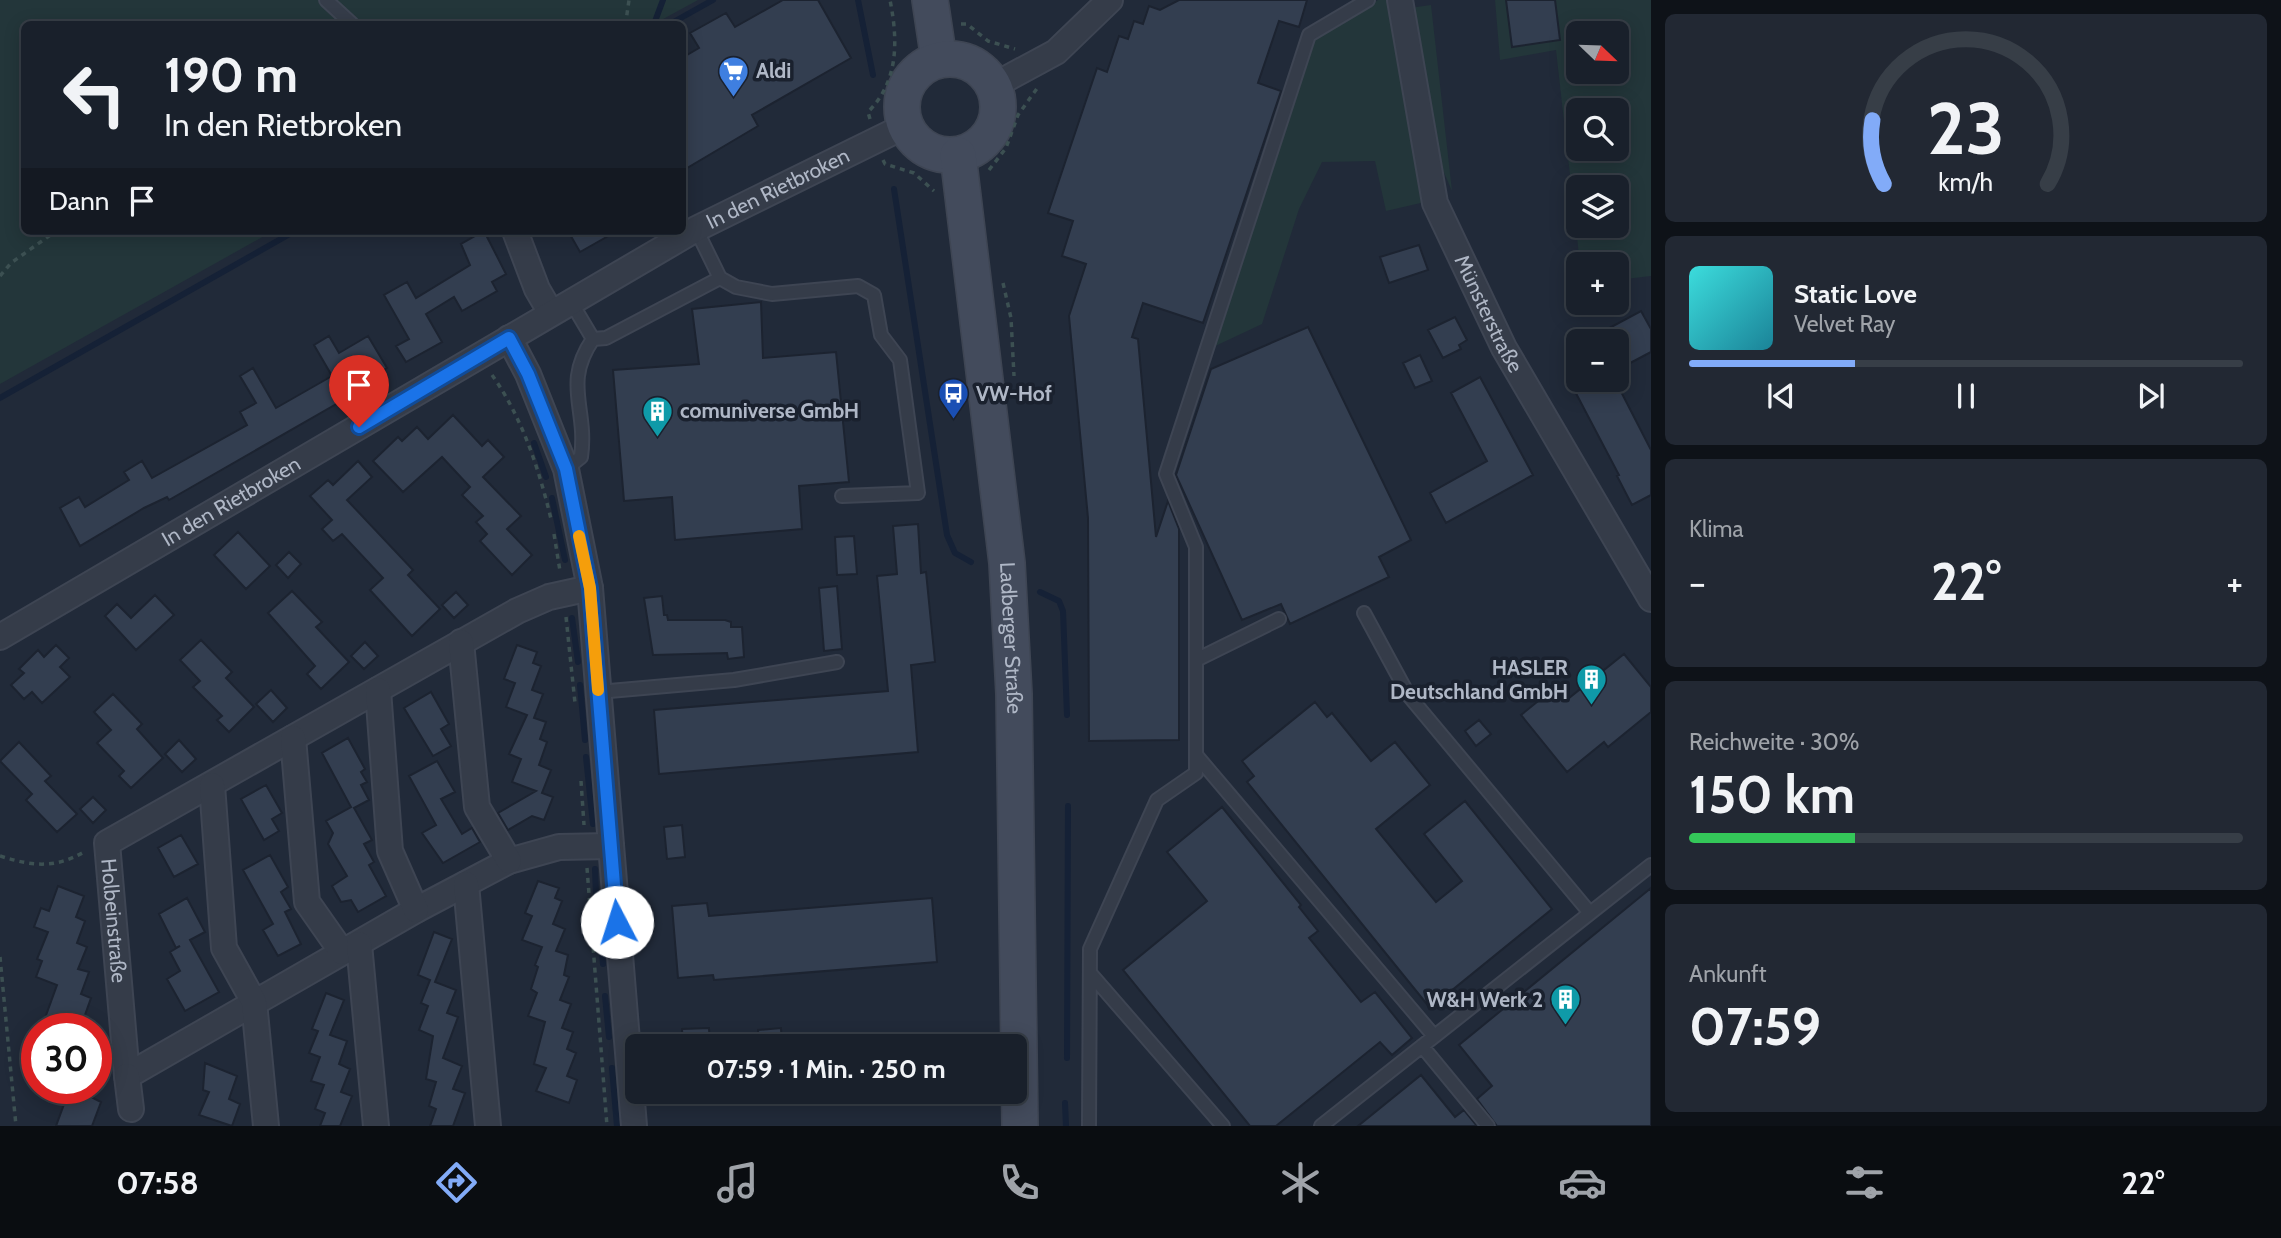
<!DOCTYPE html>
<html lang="de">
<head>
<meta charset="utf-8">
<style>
  body { margin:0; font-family:Cabin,sans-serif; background:#222833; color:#f1f3f6; height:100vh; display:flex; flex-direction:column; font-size:26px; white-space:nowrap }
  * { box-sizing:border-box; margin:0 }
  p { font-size:23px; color:#9fa3a9 }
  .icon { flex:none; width:38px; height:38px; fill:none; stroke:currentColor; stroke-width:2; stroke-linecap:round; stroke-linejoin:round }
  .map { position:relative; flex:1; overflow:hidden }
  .drawer { display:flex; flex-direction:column; gap:14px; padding:14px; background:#0e1218; width:630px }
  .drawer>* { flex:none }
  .top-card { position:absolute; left:21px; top:21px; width:665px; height:214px; border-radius:10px; box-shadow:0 4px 18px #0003,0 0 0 2px #373e47; background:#19202b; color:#f1f3f6; overflow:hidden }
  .needle { width:46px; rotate:113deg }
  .fabs { position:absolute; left:1566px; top:21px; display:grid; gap:14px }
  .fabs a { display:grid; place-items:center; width:63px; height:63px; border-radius:10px; background:#19202b; box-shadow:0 4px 18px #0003,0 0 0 2px #373e47; font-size:35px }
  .speed { position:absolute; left:21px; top:1013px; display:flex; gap:14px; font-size:35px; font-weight:700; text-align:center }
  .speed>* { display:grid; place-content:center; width:91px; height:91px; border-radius:50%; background:#19202b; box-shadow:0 4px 18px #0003,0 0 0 2px #373e47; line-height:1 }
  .speed .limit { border:10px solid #d22; background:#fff; color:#111 }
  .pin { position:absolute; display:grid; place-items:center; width:60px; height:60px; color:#fff; margin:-72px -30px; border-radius:50% 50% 50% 0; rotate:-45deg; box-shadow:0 0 7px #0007 }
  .pin .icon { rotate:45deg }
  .me { position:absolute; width:77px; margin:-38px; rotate:355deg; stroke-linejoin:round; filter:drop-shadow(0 0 5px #0008) }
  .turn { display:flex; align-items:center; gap:24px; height:147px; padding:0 28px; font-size:32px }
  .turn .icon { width:91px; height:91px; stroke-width:2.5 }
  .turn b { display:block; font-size:49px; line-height:60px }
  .then { display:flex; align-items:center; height:66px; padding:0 28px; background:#0003; gap:14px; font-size:26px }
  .big { font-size:52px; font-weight:700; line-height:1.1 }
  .drawer .widget { flex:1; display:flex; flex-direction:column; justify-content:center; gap:10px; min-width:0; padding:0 24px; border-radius:10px; background:#222833 }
  .drawer .dial { align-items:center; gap:0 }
  .dial svg { height:182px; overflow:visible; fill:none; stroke:#373e47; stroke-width:7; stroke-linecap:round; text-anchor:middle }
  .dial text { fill:#f1f3f6; stroke:none }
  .song { display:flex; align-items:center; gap:21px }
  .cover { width:84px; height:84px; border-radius:10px; background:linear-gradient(135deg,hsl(180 70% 55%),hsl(190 70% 35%)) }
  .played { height:7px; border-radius:4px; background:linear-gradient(90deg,#82abf8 30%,#373e47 30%) }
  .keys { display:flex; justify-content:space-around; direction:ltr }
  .heat { display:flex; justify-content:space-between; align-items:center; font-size:38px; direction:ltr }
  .charge { height:10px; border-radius:5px; background:linear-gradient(90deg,#34c759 30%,#373e47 0) }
  .trip { position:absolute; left:625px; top:1034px; width:402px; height:70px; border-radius:10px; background:#19202b; box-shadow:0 4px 18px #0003,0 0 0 2px #373e47; font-weight:700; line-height:70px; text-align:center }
  .dock { display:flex; height:112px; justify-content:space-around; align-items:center; background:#0a0d11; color:#9fa3a9 }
  .dock .icon { width:49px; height:49px }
  .dock .on { color:#82abf8 }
  .dock b { font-size:32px; color:#f1f3f6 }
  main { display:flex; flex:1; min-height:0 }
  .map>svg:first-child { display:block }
  .green { fill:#23363a; fill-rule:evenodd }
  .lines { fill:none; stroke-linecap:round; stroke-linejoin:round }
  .stream { stroke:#152136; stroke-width:6 }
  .building { fill:#333e50; stroke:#1c2330; stroke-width:2 }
  .service-casing { stroke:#3e4553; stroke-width:16 }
  .minor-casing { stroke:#3e4553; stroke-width:28 }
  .secondary-casing { stroke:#3e4553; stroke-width:38 }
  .path { stroke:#3c5052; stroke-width:3.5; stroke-dasharray:5 5; stroke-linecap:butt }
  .service { stroke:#353c49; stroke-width:12 }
  .minor { stroke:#353c49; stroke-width:24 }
  .secondary { stroke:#434b5c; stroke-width:35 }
  .route-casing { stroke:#114b97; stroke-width:18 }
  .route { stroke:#1a73e8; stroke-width:12 }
  .slow { stroke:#f59e0b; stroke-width:12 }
  .labels { text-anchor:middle; stroke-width:7; stroke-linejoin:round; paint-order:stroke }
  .poi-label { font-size:21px; font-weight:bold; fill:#afb7c6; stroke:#1a212e; text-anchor:start }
  .street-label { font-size:21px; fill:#afb7c6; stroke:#1a212e }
</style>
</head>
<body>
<main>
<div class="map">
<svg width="1651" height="1126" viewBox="0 0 1651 1126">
  <rect width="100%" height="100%" fill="#212a39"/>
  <path class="green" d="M0,0H698L654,24H647V20L637,24H24V231H273L0,384Z
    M1378,0H1389L1425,202L1386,211L1375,161L1322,162L1299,209L1262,324L1211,348L1315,38Z
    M1495,0H1651V276L1617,280V264H1580L1556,50L1500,60ZM1578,33H1617V72H1578ZM1578,110H1617V149H1578ZM1578,187H1617V226H1578Z
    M1431,5L1452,191L1442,168L1410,8Z"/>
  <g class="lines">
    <path class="stream" d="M858,0L873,75
      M654,24L663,0
      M670,24L713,0
      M894,189L947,535L955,553L971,562
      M0,398L295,231
      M534,443L546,477
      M552,498L565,560
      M1040,592L1059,601L1063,611L1067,715
      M572,618L578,662
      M580,685L585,740
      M586,757L593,824
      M595,869L596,895
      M599,917L603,964
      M605,996L609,1037
      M1067,1058L1068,806
      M612,1068L617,1126
      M1065,1103L1066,1126"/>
  </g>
  <path class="building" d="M783,0H818L851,58L752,115L758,126L682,171V58L699,48L690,33L726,13L735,27Z
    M1179,0H1307L1299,27L1279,21L1258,83L1281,91L1203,323L1143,303L1132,337L1138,339L1156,537L1168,501L1179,529V740L1089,741L1088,518L1069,316L1086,264L1062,256L1073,221L1048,213L1097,68L1107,72L1119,36L1128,39L1134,21L1143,24L1149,6L1160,10Z
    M1506,0H1555L1560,40L1512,47Z
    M484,231L506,274L492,282L497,291L462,311L454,297L426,314L442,342L406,362L396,346L409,339L384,295L407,282L416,298L470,265L461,244Z
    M568,231H617L580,252Z
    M1419,245L1428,270L1389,283L1380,257Z
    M761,302L763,358L836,352L849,482L799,486L802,529L675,540L672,497L624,501L613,370L699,364L692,309Z
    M1641,311L1651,329V352L1617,370V341H1585Z
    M1455,317L1467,340L1459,345L1461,349L1443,358L1428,330Z
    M1308,327L1411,540L1379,557L1389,577L1290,624L1281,604L1242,620L1176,475L1211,369Z
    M329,336L339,353L368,336L387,368L349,390L352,395L169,500L167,497L144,508L80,546L60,508L79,497L85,507L129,480L124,472L142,461L152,478L247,425L240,412L256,403L240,376L253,368L276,408L332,376L314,345Z
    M1420,355L1432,381L1415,388L1403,363Z
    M1480,377L1533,475L1446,523L1430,493L1487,461L1451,393Z
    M1569,380H1615L1651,450V495L1632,505L1617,476L1619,475Z
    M453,415L482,446L488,440L504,457L483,477L521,516L507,529L532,555L512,575L480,541L487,534L476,522L483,516L462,495L470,487L442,457L403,492L373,461L398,437L402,441L417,427L428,439Z
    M358,461L372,477L347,500L413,570L408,575L440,609L412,636L370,590L383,578L342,534L333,541L322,529L332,520L310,496L328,480L333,485Z
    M918,524L921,573L926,572L935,662L911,665L918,752L659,774L654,710L888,691L877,576L897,574L893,526Z
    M238,532L270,566L246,589L214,555Z
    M854,536L857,574L837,575L835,537Z
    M289,552L301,564L288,578L276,565Z
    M837,586L842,649L824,651L819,588Z
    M292,591L322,622L316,627L349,662L321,689L307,674L315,666L268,613Z
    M456,592L468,605L454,618L442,605Z
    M155,595L174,615L136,650L105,616L117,604L131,618Z
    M662,596L664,615H667L668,620H725L731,622V627H742L744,657L728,659L727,653L653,655L644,598Z
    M201,640L232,672L226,678L254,707L229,732L217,720L222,716L193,687L200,681L180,660Z
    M365,642L378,656L364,669L351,656Z
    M56,645L69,658L60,667L70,677L42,703L32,692L24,699L11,685L24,673L19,669L38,650L44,657Z
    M517,645L537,652L533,663L541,666L532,690L543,694L534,718L546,722L540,739L547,742L539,765L551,770L542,793L553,797L544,820L532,816L508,830L498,813L536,791L512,782L521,759L509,754L527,715L506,707L515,683L504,679Z
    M1624,654L1651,687V712L1608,747L1604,742L1567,772L1521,715L1558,685L1569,698Z
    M271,690L287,708L273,722L256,704Z
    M431,692L449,724L441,729L451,746L433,756L404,708Z
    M113,694L142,724L137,729L163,758L131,788L119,776L124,771L97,743L111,730L94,712Z
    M1315,702L1327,717L1332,713L1371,761L1395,742L1430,785L1376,829L1436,902L1462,881L1424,834L1465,801L1552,909L1430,1008L1247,782L1254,776L1242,761Z
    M1479,720L1491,734L1476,746L1465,731Z
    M348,738L365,769L361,772L367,782L361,785L369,800L354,808L372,840L364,844L374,862L369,865L386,896L358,912L351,900L341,902L332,886L347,876L328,844L333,833L326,821L351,807L322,753Z
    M179,740L196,759L182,772L165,754Z
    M19,742L51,776L45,781L77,814L57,832L26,800L32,794L0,761Z
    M437,761L455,792L441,799L462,834L472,828L480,842L443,863L422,833L436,825L409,776Z
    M266,785L282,813L272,819L279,831L264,840L241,799Z
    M93,797L106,810L93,823L80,809Z
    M1222,807L1301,905L1299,907L1318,931L1309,938L1361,1002L1375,992L1412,1038L1392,1055L1380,1042L1276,1126H1250L1123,970L1207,901L1167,852Z
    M682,825L685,857L667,859L664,827Z
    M181,835L198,864L174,877L158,848Z
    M270,855L288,887L281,892L291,909L285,912L301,944L278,956L263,930L273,924L243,870Z
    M538,881L559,888L555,898L562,901L553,924L565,929L556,951L568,955L564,975L569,977L560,1000L571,1004L562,1028L573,1032L567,1049L576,1053L567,1076L577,1080L569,1103L536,1091L546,1068L534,1064L545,1022L528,1016L537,993L531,989L538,967L535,965L542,947L522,940L532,916L525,913Z
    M58,886L84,896L76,917L85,921L77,943L87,947L78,969L89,972L81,994L91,998L80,1029H41L57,985L36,977L42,961L37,959L48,932L34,927L41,908L49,911Z
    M1651,888V1126H1497L1477,1099L1492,1086L1459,1045Z
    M187,898L205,932L190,940L219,992L185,1011L167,979L180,971L170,952L180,946L176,948L159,914Z
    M932,898L937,962L714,980L713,975L678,978L672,906L707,903L709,916Z
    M434,932L452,939L435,982L456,990L447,1013L458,1017L443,1058L462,1066L453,1089L465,1093L453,1126H430L436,1109L429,1106L436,1082L426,1079L433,1036L419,1030L428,1006L421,1003L430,980L418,975Z
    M326,993L344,1000L330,1035L347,1041L339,1064L350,1069L341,1092L352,1096L340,1126H320L325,1113L315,1109L324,1085L311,1081L320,1057L309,1053L318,1031L312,1029Z
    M709,1028L710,1046H683L682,1029Z
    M781,1028L782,1046H759L758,1030Z
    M205,1063L237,1076L229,1099L240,1104L232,1126L199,1115L209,1092L203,1090Z
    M1421,1075L1455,1117L1464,1110L1477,1126H1358Z
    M70,1088H94L91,1097L101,1102L92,1126H56Z"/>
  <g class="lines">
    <defs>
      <path id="service" d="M326,0L352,24
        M696,229L720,278L736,287L772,294L858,286L874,295L881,335L900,360L918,493L842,496
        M571,302L593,339L606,338L720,278
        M566,469L581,457C588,408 562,384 593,339
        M1364,613L1409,696L1590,913
        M1196,660L1279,619
        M598,692L734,680L837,662
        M1196,755L1434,1036
        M1090,973L1223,1126
        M1422,1046L1488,1126
        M1089,1126L1090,949L1157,800L1196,773V547L1166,474L1309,35L1368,0
        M1321,1126L1651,865"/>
      <g id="minor">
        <path id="s1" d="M1400,0L1435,203L1504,348L1651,599"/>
        <path d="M993,86L1056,52L1110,0"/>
        <path d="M515,231L537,289L551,313"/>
        <path d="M509,338L528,374L566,469L590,588L634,1126"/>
        <path id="s2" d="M590,588L549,597L517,611L107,843L127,1076L416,910L509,861L559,847L611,846"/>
        <path id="s3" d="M0,637L696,229L905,126"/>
        <path d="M461,642L477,807L509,861"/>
        <path d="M378,690L390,851L416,910"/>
        <path d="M293,738L307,902L342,952"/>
        <path d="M212,785L224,948L254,1002L266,1126"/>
        <path d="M466,884L488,1126"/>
        <path d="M359,944L376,1126"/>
        <path d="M127,1076L131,1109"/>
      </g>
      <g id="secondary">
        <path d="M930,0L939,60"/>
        <circle cx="950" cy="107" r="48"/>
        <path id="s4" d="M958,155L1007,563L1014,694L1020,1126"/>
      </g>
    </defs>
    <use href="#service" class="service-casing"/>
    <use href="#minor" class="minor-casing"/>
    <use href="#secondary" class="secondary-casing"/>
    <path class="path" d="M623,24L626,21L629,0
      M961,24H967L988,41L1015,49
      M870,119L868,112C899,81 898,40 890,0
      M883,160L885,164L914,173L934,191
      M989,170L1006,148L1018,115L1038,87
      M0,276L11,263L56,231
      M1003,283L1011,318L1014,376
      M492,375C522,417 539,469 551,519
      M554,534L560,571
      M566,617L575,703
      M581,781L584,825
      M0,856C32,866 54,869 84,852
      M587,868L607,1126
      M0,957L16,1126"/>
    <use href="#service" class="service"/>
    <use href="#minor" class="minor"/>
    <use href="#secondary" class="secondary"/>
  </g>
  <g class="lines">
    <defs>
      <path id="route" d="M359,427L509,338L528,374L566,469L590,588L617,922"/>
    </defs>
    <use href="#route" class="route-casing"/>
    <use href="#route" class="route"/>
    <path class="slow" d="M579,536L590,588L598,690"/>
  </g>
  <defs>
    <symbol id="supermarket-pin" viewBox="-11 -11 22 30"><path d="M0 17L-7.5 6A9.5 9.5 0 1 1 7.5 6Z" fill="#3f7fe0" stroke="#1a212e"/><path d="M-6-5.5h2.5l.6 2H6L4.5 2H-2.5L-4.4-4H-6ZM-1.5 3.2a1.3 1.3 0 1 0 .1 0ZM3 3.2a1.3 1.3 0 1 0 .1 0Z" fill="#fff"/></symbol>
    <symbol id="bus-pin" viewBox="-11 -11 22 30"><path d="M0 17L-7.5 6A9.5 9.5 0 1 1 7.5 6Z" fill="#1a4fb4" stroke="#1a212e"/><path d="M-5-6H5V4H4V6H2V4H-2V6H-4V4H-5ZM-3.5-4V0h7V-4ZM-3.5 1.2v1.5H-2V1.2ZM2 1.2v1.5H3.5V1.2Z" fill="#fff"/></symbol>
    <symbol id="building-pin" viewBox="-11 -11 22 30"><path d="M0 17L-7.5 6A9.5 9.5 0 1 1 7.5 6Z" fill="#0f9aa8" stroke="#1a212e"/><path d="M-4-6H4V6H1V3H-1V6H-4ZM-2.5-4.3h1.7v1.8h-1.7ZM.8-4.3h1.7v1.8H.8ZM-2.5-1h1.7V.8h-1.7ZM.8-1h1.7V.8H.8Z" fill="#fff"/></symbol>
  </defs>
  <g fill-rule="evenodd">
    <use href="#supermarket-pin" x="716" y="54" width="35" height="47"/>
    <use href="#bus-pin" x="936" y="376" width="35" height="47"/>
    <use href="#building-pin" x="640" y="394" width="35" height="47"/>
    <use href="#building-pin" x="1574" y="662" width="35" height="47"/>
    <use href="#building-pin" x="1548" y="982" width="35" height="47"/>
  </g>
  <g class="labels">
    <g class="poi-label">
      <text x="756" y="78">Aldi</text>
      <text x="976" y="401">VW-Hof</text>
      <text x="680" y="418">comuniverse GmbH</text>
      <text x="1568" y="675" text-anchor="end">HASLER<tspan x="1568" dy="24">Deutschland GmbH</tspan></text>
      <text x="1543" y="1007" text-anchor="end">W&amp;H Werk 2</text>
    </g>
    <g class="street-label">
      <text dy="7" stroke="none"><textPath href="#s3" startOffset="898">In den Rietbroken</textPath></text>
      <text dy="7" stroke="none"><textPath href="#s1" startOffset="329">Münsterstraße</textPath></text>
      <text dy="7" stroke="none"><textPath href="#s3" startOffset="268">In den Rietbroken</textPath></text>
      <text dy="7" stroke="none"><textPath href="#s4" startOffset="486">Ladberger Straße</textPath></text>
      <text dy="7" stroke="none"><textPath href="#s2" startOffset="626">Holbeinstraße</textPath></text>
    </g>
  </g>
</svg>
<div class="fabs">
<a><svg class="needle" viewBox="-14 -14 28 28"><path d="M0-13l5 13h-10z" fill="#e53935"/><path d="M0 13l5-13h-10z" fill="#9fa3a9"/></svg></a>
<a><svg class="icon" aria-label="search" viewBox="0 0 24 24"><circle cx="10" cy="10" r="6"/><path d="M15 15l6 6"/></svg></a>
<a><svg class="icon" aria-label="layers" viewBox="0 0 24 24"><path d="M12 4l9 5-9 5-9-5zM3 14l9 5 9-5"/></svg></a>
<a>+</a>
<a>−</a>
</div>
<div class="speed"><div class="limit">30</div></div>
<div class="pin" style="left:359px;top:427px;background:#d93025"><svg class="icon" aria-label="arrive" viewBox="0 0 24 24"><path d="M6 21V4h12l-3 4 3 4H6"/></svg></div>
<svg class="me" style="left:617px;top:922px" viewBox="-20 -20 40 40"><circle r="19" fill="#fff"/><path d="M0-13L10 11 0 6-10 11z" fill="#1a73e8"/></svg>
<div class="trip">07:59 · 1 Min. · 250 m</div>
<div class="top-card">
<div class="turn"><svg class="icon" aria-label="left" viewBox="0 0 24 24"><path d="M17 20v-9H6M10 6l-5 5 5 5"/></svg><div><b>190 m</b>In den Rietbroken</div></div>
<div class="then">Dann<svg class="icon" aria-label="arrive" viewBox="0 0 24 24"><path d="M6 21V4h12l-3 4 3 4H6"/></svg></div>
</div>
</div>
<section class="drawer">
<div class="widget dial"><svg viewBox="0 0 100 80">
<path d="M14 69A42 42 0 1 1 86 69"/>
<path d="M14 69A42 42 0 0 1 9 41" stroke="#82abf8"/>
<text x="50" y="56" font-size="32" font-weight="700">23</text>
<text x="50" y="72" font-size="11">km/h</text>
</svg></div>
<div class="widget">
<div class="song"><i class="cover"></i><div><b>Static Love</b><p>Velvet Ray</p></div></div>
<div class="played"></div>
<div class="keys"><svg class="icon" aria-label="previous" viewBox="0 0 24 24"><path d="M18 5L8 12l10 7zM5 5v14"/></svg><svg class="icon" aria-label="pause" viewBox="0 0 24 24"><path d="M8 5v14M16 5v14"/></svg><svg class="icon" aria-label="next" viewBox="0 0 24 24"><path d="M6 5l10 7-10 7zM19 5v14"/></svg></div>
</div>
<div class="widget"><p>Klima</p>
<div class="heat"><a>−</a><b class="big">22°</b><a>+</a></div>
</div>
<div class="widget"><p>Reichweite · 30%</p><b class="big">150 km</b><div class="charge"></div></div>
<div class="widget"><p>Ankunft</p><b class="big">07:59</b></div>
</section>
</main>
<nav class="dock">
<b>07:58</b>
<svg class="icon on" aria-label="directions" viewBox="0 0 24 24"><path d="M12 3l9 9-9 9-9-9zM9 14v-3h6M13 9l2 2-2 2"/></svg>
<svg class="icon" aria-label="music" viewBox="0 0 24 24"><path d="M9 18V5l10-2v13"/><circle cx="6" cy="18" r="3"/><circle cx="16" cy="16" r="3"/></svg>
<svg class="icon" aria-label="phone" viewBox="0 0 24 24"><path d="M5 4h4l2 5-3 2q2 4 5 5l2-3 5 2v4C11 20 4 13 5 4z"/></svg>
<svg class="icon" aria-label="climate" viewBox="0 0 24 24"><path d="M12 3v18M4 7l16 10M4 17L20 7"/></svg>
<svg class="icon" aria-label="car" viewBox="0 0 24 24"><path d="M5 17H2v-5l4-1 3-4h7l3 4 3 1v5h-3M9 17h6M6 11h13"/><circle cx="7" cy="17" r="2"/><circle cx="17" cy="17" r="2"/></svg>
<svg class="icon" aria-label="filters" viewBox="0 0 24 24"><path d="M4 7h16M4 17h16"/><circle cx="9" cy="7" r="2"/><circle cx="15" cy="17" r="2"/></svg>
<b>22°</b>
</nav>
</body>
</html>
